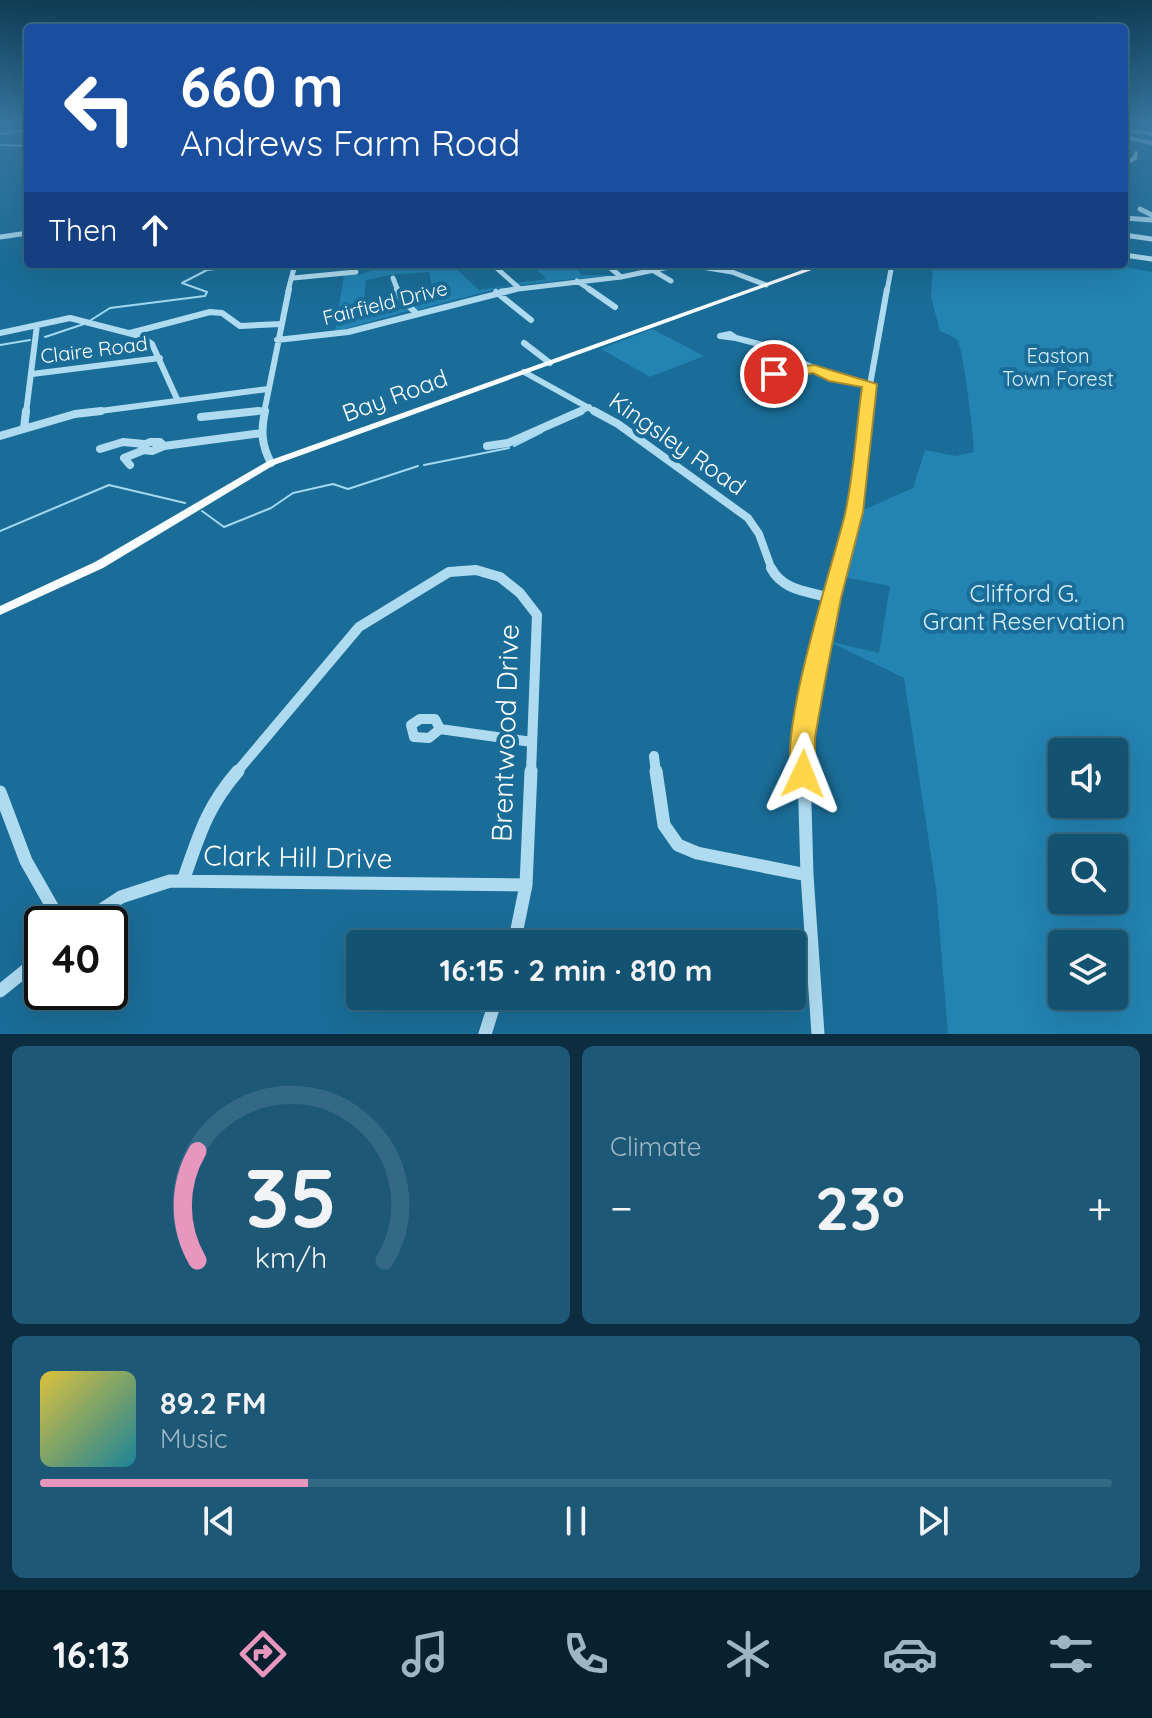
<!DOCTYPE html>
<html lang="en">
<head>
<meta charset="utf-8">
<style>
  body { margin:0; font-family:Quicksand,sans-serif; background:#1d5877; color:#f1f3f6; height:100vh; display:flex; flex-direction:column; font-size:30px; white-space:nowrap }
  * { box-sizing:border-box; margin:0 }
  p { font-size:26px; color:#9db6c4 }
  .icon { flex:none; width:44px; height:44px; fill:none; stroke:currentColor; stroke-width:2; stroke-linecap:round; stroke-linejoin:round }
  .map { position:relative; height:1034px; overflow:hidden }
  .side { display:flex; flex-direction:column; gap:12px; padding:12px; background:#0b2d3f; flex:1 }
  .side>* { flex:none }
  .hud { position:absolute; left:24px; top:24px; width:1104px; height:244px; border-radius:8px; box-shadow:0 8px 32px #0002,0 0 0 2px #336984; background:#1a4fa0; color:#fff; overflow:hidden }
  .buttons { position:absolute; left:1048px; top:738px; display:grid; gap:16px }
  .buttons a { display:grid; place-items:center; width:80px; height:80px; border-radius:8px; background:#145272; box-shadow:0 8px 32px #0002,0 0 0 2px #336984; font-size:40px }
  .speed { position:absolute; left:24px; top:906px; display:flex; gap:16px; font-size:40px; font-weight:700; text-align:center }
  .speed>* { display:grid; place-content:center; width:104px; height:104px; border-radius:50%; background:#145272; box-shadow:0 8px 32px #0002,0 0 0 2px #336984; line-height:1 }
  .speed .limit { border:4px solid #111; border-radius:12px; background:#fff; color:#111 }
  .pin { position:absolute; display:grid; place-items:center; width:68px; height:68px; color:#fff; margin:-34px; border:4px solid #fff; border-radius:50%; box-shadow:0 2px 8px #0007 }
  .me { position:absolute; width:88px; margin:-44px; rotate:2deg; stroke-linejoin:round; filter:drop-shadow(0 0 6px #0008) }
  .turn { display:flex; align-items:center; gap:28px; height:168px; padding:0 24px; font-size:36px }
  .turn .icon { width:104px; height:104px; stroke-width:2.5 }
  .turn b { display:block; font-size:56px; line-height:68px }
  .then { display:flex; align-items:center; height:76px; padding:0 24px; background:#0003; gap:16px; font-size:30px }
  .big { font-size:60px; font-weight:700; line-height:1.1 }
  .side .card { flex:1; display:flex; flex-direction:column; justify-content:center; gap:12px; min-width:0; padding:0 28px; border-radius:12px; background:#1d5877 }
  .side .dial { align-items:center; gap:0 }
  .dial svg { height:208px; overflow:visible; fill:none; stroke:#336984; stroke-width:7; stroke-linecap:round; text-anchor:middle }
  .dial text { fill:#f1f3f6; stroke:none }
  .song { display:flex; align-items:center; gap:24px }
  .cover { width:96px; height:96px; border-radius:12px; background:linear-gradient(135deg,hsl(50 70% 55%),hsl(190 70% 35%)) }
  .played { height:8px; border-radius:4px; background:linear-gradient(90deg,#e797bd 25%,#336984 25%) }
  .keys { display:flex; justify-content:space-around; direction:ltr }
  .heat { display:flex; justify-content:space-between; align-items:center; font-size:44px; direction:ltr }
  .side .tiles { flex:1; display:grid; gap:12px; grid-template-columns:1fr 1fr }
  .card:last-child { grid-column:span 2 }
  .trip { position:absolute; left:346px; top:930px; width:460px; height:80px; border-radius:8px; background:#145272; box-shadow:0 8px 32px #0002,0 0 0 2px #336984; font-weight:700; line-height:80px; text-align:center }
  .tabs { display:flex; height:128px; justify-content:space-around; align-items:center; background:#08212e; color:#9db6c4 }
  .tabs .icon { width:56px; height:56px }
  .tabs .current { color:#e797bd }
  .tabs b { font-size:36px; color:#f1f3f6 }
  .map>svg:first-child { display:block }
  .green { fill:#2383b1; fill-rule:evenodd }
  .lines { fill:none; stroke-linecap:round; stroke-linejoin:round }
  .stream { stroke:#a2d9f2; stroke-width:2 }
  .minor-far5 { stroke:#afdbf0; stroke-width:4 }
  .minor-far4 { stroke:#afdbf0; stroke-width:5 }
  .minor-far3 { stroke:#afdbf0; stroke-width:6 }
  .minor-far2 { stroke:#afdbf0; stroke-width:8 }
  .minor-far1 { stroke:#afdbf0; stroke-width:10 }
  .minor { stroke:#afdbf0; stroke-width:13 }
  .major { fill:#f8fcff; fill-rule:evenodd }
  .route { fill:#ffd54a; stroke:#a68a30; stroke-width:2 }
  .labels { text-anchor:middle; stroke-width:8; stroke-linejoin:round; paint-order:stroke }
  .far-street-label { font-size:20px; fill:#fff; stroke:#1a6d98 }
  .far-park-label { font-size:20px; fill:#d6effb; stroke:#1a6d98 }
  .street-label { font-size:24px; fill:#fff; stroke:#1a6d98 }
  .park-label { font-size:24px; fill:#d6effb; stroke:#1a6d98 }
  .near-street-label { font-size:28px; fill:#fff; stroke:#1a6d98 }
</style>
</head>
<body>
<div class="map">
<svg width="1152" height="1034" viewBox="0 0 1152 1034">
  <rect width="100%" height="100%" fill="#1a6d98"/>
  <path class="green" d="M391,264H451L479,290L512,285L416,310L411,307L443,299L432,286L429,272L390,275L366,280L363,307L377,316L406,308L408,311L335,332L344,275H359Z
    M530,264H577L576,268L582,275H614L518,285L516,283L547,279Z
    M933,264H1108L1152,272V1034H948L936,888L904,678L828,641L879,653L890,586L844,577L859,512L913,488L925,450L956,456L974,452C974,438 963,346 957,340C953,336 945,333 940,331L931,297ZM1062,752H1114V804H1062ZM1062,848H1114V900H1062ZM1062,944H1114V996H1062Z
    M652,329L704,356L650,377L601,349Z"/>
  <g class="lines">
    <path class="stream" d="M0,134L28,130
      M0,145L28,146
      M91,320L110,308L205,296L207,292L182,283L207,270L257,264
      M45,337L84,324
      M0,345L30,340
      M514,446L542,432
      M424,465L509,448
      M202,511L224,527L271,508L293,493L333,484L348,489L418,466
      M0,531L109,485L185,503"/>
    <path class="minor-far5" d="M1124,129L1152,134
      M1124,137L1152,143
      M1124,164L1135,158L1136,153"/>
    <path class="minor-far4" d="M1140,209L1152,215
      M1124,218L1152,220
      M1124,235L1152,239
      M0,237L28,233
      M1124,255L1152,259
      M492,264L519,288
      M606,264L621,277
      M654,271L671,281
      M293,278L356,272
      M393,278L398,291
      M577,281L592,291
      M288,291L295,264
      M501,291L621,277L683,264L732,272L766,285
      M887,291L892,264"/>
    <path class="minor-far3" d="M397,289L401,299L415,312
      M589,289L615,307
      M496,292L531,320
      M0,333L70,318L140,336L152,344L177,399
      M130,333L210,312L222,313L240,326L281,324
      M730,334L736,338L720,336Z
      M736,338L770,347L834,378L869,384
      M277,340L348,332L516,289
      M524,343L550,363
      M778,369L788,372L782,376L773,372Z
      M524,372L598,413
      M788,372L813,369
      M32,374L160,358
      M26,413L37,325
      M85,413L268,389
      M240,413L264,410
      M264,413L289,289
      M576,413L589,407
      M865,413L887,289"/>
    <path class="minor-far2" d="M265,411C261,431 261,444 271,463
      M594,411L618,424L748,518L759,534L772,570
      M201,417L258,411
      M24,428L26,411
      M0,436L75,414L101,411
      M150,442H160L164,446L152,451L143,450L142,446Z
      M164,446L261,433
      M487,446L508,443L581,411
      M100,449L123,442L144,444
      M130,465L124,458L144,450
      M462,570H476
      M839,570L854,512L865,411"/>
    <path class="minor-far1" d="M771,568C783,591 808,591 831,598
      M420,719H435L440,729L429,738L414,737L411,725Z
      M440,729L532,742
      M654,756L656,773
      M236,773L359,627L449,572L476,570L500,577L520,593L537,615L531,773
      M804,773L803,737L839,568"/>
    <path class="minor" d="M656,771L664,825L678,845L697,853L807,875
      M804,771L807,875L818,1034
      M0,792L26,861L62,924
      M183,881C199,836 206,808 238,771
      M80,924L121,897L170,881L526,885
      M514,944L526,885L531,771
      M0,991L42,957
      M485,1034L497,996"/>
    <path class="major" d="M819,264H828L274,465L103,568L0,615V606L95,562L268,461Z"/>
  </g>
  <linearGradient id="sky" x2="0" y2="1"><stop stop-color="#0e3c54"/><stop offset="0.46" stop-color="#3878a2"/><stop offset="1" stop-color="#3878a2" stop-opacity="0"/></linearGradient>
  <rect width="1152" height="269" fill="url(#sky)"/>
  <path class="route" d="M814,365L877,384L863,512L841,598L825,681L815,737V774L812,782L803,785L794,782C774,740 833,565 845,514C854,473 856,429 862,387L829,381L813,373L782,380L767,374L774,369Z"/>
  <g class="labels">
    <g class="far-street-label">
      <text transform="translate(385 303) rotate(-14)" y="7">Fairfield Drive</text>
      <text transform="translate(94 350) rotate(-7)" y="7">Claire Road</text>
    </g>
    <g class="far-park-label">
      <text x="1058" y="363">Easton<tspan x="1058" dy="23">Town Forest</tspan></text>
    </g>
    <g class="street-label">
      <text transform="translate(395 396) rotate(-20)" y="8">Bay Road</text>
      <text transform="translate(677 444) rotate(35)" y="8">Kingsley Road</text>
    </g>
    <g class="park-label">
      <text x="1024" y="602">Clifford G.<tspan x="1024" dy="28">Grant Reservation</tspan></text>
    </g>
    <g class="near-street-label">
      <text transform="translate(505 733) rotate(-88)" y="10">Brentwood Drive</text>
      <text transform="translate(298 857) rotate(1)" y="10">Clark Hill Drive</text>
    </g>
  </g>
</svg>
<div class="buttons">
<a><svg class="icon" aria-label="sound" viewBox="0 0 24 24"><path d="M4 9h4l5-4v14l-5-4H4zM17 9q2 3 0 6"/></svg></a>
<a><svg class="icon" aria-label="search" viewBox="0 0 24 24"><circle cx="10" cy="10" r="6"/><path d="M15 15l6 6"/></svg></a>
<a><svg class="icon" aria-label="layers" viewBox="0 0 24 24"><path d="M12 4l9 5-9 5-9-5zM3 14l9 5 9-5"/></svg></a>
</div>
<div class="speed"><div class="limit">40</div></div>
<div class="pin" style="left:774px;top:374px;background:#d93025"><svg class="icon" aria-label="arrive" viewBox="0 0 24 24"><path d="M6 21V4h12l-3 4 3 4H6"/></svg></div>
<svg class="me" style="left:803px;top:774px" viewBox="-20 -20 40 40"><path d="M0-17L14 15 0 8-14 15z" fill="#ffd54a" stroke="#fff" stroke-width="4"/></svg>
<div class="trip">16:15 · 2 min · 810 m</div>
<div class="hud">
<div class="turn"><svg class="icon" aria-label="left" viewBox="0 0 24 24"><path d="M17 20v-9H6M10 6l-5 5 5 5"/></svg><div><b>660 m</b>Andrews Farm Road</div></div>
<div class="then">Then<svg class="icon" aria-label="ahead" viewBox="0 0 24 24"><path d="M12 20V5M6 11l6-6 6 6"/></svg></div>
</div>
</div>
<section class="side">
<div class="tiles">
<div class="card dial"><svg viewBox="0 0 100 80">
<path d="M14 69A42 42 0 1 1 86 69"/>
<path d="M14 69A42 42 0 0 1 14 27" stroke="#e797bd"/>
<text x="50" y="56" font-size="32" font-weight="700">35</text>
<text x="50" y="72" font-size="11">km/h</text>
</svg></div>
<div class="card"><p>Climate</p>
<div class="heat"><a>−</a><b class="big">23°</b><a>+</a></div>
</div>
<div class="card">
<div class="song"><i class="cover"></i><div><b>89.2 FM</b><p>Music</p></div></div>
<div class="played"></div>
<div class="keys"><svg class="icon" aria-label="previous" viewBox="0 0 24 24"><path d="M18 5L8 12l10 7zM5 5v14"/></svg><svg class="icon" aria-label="pause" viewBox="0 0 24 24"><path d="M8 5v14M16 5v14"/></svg><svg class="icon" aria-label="next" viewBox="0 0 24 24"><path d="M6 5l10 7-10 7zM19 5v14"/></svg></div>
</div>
</div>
</section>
<nav class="tabs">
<b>16:13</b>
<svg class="icon current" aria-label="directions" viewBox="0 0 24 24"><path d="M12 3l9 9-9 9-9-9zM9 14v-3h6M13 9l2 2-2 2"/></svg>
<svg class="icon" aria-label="music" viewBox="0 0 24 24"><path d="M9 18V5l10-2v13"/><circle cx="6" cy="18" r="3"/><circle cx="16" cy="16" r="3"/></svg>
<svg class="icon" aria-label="phone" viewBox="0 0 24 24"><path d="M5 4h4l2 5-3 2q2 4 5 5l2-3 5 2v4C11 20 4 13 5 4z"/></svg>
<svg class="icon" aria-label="climate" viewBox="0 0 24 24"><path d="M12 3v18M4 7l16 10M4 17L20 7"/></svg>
<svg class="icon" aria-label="car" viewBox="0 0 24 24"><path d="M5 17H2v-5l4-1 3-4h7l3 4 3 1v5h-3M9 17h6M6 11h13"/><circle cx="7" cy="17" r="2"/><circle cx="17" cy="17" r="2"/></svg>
<svg class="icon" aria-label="filters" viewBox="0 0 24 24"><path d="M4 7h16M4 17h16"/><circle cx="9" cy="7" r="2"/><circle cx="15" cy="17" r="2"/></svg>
</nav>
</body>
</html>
